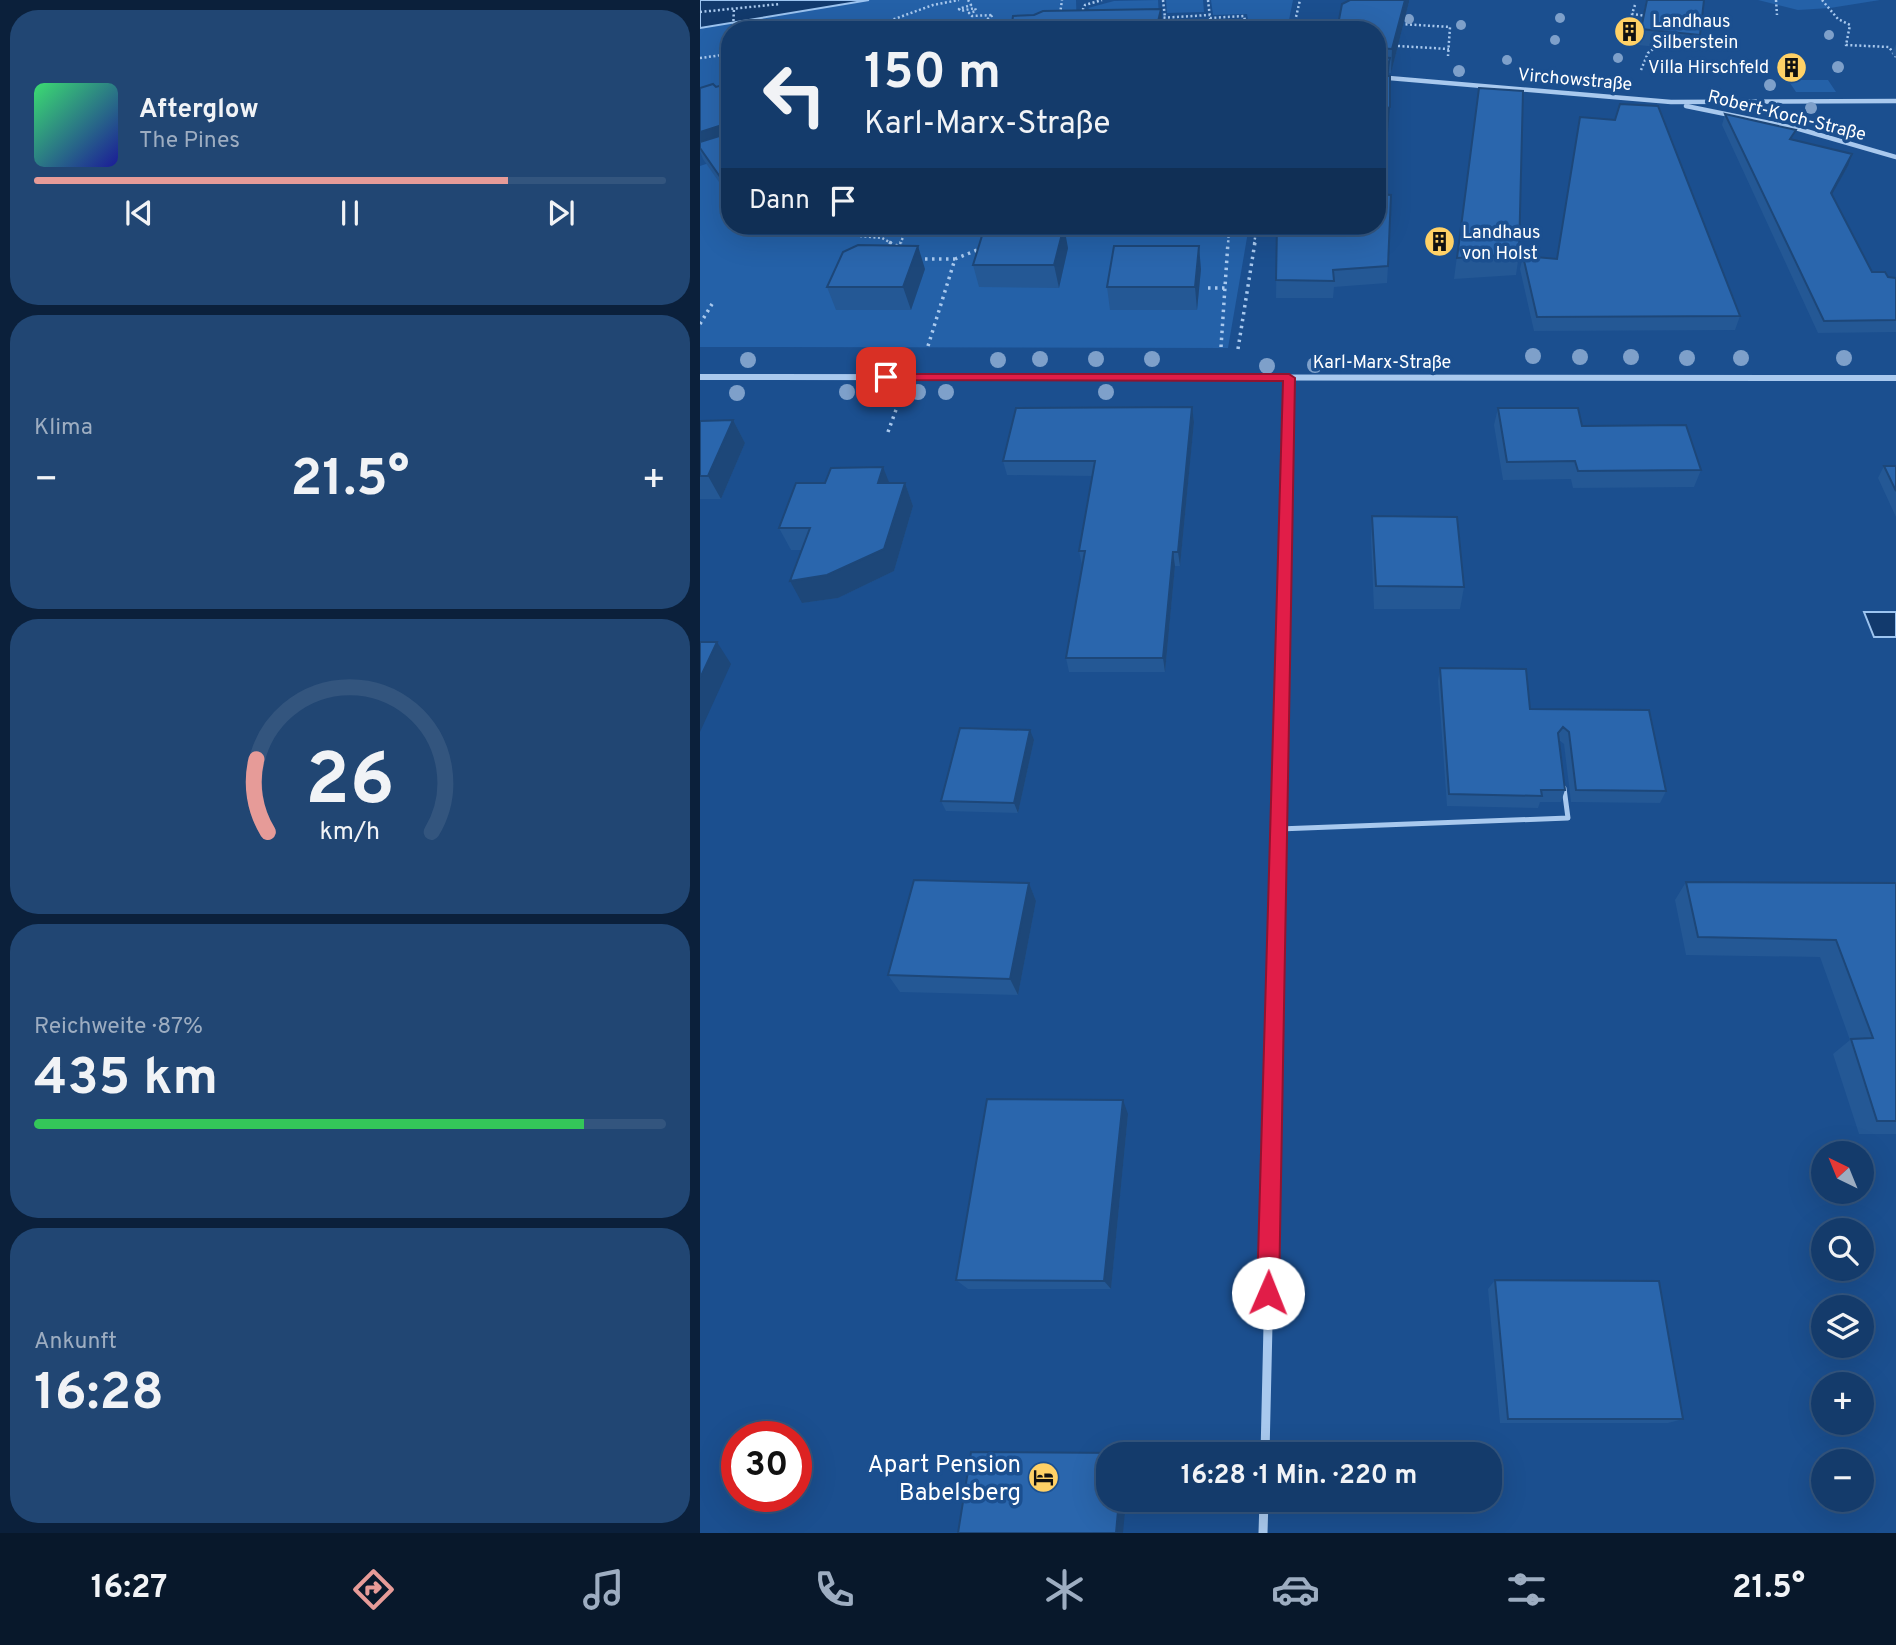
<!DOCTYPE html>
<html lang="de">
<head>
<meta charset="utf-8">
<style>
  body { margin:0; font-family:Overpass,sans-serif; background:#214673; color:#f1f3f6; height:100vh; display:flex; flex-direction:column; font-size:26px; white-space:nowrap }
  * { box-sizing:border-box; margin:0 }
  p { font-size:23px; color:#9dadc1 }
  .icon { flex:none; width:38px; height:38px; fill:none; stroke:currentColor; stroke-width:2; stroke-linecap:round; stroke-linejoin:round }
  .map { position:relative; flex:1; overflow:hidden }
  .sheet { display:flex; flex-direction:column; gap:10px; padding:10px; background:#0b203b; width:700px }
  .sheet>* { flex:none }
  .guide { position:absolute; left:21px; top:21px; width:665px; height:214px; border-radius:28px; box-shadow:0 7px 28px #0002,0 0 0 2px #33557e; background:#143b6b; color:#f1f3f6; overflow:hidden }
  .needle { width:46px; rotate:317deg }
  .fabs { position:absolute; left:1111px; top:1141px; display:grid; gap:14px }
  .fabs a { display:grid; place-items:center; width:63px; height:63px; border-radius:50%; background:#143b6b; box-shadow:0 7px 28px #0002,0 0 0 2px #33557e; font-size:35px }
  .speed { position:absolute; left:21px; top:1421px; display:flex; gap:14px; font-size:35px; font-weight:700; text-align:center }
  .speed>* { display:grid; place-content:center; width:91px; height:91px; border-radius:50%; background:#143b6b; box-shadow:0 7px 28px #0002,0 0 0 2px #33557e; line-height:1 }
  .speed .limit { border:10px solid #d22; background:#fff; color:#111 }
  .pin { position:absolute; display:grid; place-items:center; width:60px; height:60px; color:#fff; margin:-30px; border-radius:14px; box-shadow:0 4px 10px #0006 }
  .me { position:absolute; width:77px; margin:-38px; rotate:1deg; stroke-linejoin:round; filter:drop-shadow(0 0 5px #0008) }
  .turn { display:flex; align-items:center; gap:24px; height:147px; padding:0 28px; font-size:32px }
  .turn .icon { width:91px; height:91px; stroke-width:2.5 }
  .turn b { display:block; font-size:49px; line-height:60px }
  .then { display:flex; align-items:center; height:66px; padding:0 28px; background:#0003; gap:14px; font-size:26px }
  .big { font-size:52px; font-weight:700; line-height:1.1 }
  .sheet .widget { flex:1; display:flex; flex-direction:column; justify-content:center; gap:10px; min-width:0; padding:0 24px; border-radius:28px; background:#214673 }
  .sheet .dial { align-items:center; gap:0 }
  .dial svg { height:182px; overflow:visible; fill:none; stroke:#33557e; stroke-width:7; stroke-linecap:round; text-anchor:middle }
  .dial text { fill:#f1f3f6; stroke:none }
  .song { display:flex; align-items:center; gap:21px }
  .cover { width:84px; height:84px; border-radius:10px; background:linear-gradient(135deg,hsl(140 70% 55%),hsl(240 70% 35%)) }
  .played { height:7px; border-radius:4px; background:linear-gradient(90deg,#e69b98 75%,#33557e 75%) }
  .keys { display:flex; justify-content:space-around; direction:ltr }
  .heat { display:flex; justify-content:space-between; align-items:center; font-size:38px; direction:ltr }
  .charge { height:10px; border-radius:5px; background:linear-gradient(90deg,#34c759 87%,#33557e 0) }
  .trip { position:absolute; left:396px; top:1442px; width:406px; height:70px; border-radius:28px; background:#143b6b; box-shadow:0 7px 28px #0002,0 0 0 2px #33557e; font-weight:700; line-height:70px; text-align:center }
  .menu { display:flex; height:112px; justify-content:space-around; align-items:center; background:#08182b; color:#9dadc1 }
  .menu .icon { width:49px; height:49px }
  .menu .on { color:#e69b98 }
  .menu b { font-size:32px; color:#f1f3f6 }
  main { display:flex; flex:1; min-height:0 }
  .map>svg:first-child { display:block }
  .green { fill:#2461a8 }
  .water { fill:#123a6d; stroke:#9cc4f0; stroke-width:2 }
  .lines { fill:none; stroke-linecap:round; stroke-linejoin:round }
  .path-far1 { stroke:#a9c9ee; stroke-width:2.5; stroke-dasharray:2 2.5; stroke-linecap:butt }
  .path { stroke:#a9c9ee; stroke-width:3.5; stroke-dasharray:2.5 4.5; stroke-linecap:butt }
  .service { stroke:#a9c9ee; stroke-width:5 }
  .minor-far3 { stroke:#a9c9ee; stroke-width:4.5 }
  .minor-far2 { stroke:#a9c9ee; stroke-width:5 }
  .minor-far1 { stroke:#a9c9ee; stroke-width:7 }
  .minor { stroke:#a9c9ee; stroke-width:9 }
  .tertiary { fill:#a9c9ee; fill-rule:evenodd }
  .tree { fill:#7ea0ca }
  .wall { fill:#245895 }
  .shaded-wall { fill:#1d4779 }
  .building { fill:#2a66ad; stroke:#1d4779; stroke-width:2 }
  .route { fill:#e11d48; stroke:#92132f; stroke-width:2 }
  .labels { text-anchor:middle; stroke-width:7; stroke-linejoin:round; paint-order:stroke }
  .far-poi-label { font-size:18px; fill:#fff; stroke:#1b4f8f; text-anchor:start }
  .far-street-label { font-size:18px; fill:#fff; stroke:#1b4f8f }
  .near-poi-label { font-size:24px; fill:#fff; stroke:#1b4f8f; text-anchor:end }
</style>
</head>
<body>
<main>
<section class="sheet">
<div class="widget">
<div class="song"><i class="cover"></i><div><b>Afterglow</b><p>The Pines</p></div></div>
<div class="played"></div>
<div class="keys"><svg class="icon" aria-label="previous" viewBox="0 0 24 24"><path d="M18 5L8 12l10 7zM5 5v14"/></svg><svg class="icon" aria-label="pause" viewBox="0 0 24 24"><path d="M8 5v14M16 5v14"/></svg><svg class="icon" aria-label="next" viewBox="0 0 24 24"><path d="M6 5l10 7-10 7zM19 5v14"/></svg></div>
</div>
<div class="widget"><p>Klima</p>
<div class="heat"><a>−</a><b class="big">21.5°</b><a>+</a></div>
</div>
<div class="widget dial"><svg viewBox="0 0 100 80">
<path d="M14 69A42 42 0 1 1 86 69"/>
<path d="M14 69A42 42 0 0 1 9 37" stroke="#e69b98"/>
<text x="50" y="56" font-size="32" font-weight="700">26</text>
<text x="50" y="72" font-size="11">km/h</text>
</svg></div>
<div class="widget"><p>Reichweite · 87%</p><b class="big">435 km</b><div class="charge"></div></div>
<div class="widget"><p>Ankunft</p><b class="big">16:28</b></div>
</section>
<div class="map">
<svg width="1196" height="1533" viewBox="0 0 1196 1533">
  <rect width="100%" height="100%" fill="#1b4f8f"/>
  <path class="green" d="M169,0H376L377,30H30V135L0,145V28Z
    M458,0L459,16L402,19L388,8L414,1Z
    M466,0H503L504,12L467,13Z
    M511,0H593L587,30H550L547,14L513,15Z
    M1058,0H1180L1130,8L1098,10Z
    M1088,80H1128L1136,92H1096Z
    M30,156V226H549L528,348L0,347V166Z"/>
  <path class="water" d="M0,0H169L0,28Z
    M1164,612H1196V637H1174Z"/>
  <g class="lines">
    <path class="path-far1" d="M268,0L271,5L259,9L261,11L275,8L276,11L269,13L272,16L293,15L281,24H299L306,30
      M463,0L465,18
      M508,0L510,18L544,16L547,30
      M1076,0L1077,15
      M1122,0L1138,19L1150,25L1146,45L1189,47L1196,57
      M935,5L932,14L947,16
      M0,12L80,4
      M387,13L383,9L385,5L402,0
      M360,14L362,0
      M459,18L510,15
      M701,24L750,27L748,56
      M33,30L34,8
      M164,30L233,5L259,0
      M593,30L600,0
      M698,46L749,49
      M0,58L30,54
      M941,70L948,53L960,44
      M512,226L529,231L528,244
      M160,236L182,238L193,244
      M200,244L208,226
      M554,244L557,226"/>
    <path class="path" d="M189,242L199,247
      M198,249L201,242
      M218,259H255
      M508,288H525
      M0,324L12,304
      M228,346L255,259L282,248
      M521,347L528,242
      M538,349L555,242
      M188,432L197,407"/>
    <path class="service" d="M579,829L868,818L864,788"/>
    <path class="minor-far3" d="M677,77L971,102L1196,101
      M986,106L1099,129L1196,157"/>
    <path class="minor-far2" d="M585,563L589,378"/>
    <path class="minor-far1" d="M576,982L585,561"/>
    <path class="minor" d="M565,1454L576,981
      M563,1533L564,1500"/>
    <path class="tertiary" d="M0,374L1196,375V381L0,380Z"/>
  </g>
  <g class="tree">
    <circle cx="860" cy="18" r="5"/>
    <circle cx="709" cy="19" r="5"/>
    <circle cx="761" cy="25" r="5"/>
    <circle cx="1129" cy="35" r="5"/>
    <circle cx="855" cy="40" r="5"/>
    <circle cx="1004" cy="42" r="5"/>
    <circle cx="1035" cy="45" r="5"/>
    <circle cx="918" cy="58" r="5"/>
    <circle cx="807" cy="60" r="5"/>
    <circle cx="1138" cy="67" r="6"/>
    <circle cx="759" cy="71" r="6"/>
    <circle cx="1070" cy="85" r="6"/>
    <circle cx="1111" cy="108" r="6"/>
    <circle cx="833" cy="356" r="8"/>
    <circle cx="880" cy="357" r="8"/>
    <circle cx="931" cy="357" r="8"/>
    <circle cx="987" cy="358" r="8"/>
    <circle cx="1041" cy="358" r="8"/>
    <circle cx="1144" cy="358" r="8"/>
    <circle cx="340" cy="359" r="8"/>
    <circle cx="396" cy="359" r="8"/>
    <circle cx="452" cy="359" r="8"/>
    <circle cx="48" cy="360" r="8"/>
    <circle cx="194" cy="360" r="8"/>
    <circle cx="298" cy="360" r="8"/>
    <circle cx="615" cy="365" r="8"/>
    <circle cx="567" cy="366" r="8"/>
    <circle cx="147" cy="392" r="8"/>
    <circle cx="218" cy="392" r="8"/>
    <circle cx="246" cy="392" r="8"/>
    <circle cx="406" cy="392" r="8"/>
    <circle cx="37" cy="393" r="8"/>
  </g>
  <path class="wall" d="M946,0H1004L1000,35L996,51L938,45Z
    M709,2L691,73H689L688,132L677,138V30Z
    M1196,44V57L1192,53Z
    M30,83V198L3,159L0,151V88L16,87Z
    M779,88L819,254L816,275L754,279Z
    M1025,114L1092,140L1148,166L1131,195L1172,272L1188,277L1196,278V332L1118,333L1022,125Z
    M577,226L688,266L687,283L634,287L633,298H576Z
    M368,248L359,288L279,287L273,265Z
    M823,256L1040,316L1035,330L834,331L820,269Z
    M225,269L211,310H136L127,287Z
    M501,269L497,310H410L407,287Z
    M492,407L494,422L480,566H475L465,672H369L366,658L382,565L379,551L392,476L307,475L303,461Z
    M798,408L882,426L1001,470L994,487L873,488L871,479L803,480L794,425Z
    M33,420L45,443L21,499H0V421Z
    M1184,466H1196V517L1178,478Z
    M189,483H205L213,506L194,571L138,598L102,603V550H91L79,528Z
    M672,516L764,587L760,609H674L671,539Z
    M740,668L830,709L949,710L966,791L960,803L871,802L864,744L859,740L865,790L861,802H840L838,808L747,806L738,681Z
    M334,740L318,813L246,811L241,801Z
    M986,882L1196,883V1134H1159L1133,1054L1150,1040L1120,957L986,955L975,900Z
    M329,883L336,901L318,995L200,992L188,975Z
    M428,1114L411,1289H268L256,1280Z
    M795,1280L983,1419L968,1423H800L788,1289Z"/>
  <path class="shaded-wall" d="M705,0H709V2L691,73L692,49Z
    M461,9L463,29L456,30Z
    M690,58L688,83L685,76Z
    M690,107L688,132L677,138V114Z
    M22,125L28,140L0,148V132Z
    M1152,154L1148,166L1126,205L1131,193Z
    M30,183V196L25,184Z
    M364,226L368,248L359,288L354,265Z
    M218,246L225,269L211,310L203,287Z
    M499,246L501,269L497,310L495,287Z
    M492,407L494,422L480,566L478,552Z
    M33,420L45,443L21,499L8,476Z
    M183,467L192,490L178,483Z
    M205,483L213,506L194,571L138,598L102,603L90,581Z
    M473,552L475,566L465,672L463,658Z
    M17,642L31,664L0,732V678Z
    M330,730L334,740L318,813L314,803Z
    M329,883L336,901L318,995L310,979Z
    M423,1100L428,1114L411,1289L404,1281Z
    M419,1500H426L423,1533H416Z"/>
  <path class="building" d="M650,0H705L692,49L677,48V30H637L642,4Z
    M947,0H1004L1000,35L941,29Z
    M461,9L456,30H311L313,16L334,15L343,11Z
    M677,57L690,58L685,76H690V107L677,114Z
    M30,83V183L25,184L0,148V142L26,134L27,126L22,125L0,132V88L13,84L16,87Z
    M779,88L823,91L819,254L757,258Z
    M920,104L958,106L1040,316L837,317L823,256L857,259L880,117L915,120Z
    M1025,114L1096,130L1090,139L1152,154L1131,193L1172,272H1185L1188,277L1196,278V320L1124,321Z
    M677,194L691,195L688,266L633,270L634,281L576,280L577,226H677Z
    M285,226H364L354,265H273Z
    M158,245L218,246L203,287H127L143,252Z
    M414,246H499L495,287H407Z
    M492,407L478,552H473L463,658H366L385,551H379L395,461H303L316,408Z
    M798,408H878L882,426L986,425L1001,470L878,471L875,461L807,462Z
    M33,420L8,476H0V421Z
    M1184,466H1196V491Z
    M183,467L178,483H205L184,549L127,575L90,581L110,528H79L96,483H125L131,468Z
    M672,516L757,517L764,587L676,586Z
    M0,642H17L0,678Z
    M740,668L826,669L830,709L949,710L966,791L876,790L869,732L863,727L858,733L865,790H841L842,796L749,794Z
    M260,728L330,730L314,803L241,801Z
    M214,880L329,883L310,979L188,975Z
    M986,882L1196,883V1121H1177L1151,1039L1173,1038L1136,940L998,937Z
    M287,1099L423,1100L404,1281L256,1280Z
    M795,1280L959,1281L983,1419H808Z
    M271,1452L423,1453L408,1454V1500H419L416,1533H258Z"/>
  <path class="route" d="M186,374H589L595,378L579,1293L576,1301L568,1304L560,1301L557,1293L583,381L182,380L180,377Z"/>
  <defs>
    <symbol id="building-disc" viewBox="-11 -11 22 22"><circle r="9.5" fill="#ffd166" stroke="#1b4f8f"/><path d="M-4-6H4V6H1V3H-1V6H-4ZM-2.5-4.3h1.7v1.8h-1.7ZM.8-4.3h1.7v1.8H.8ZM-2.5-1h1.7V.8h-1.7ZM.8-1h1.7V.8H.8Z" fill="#111"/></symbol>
    <symbol id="hotel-disc" viewBox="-11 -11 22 22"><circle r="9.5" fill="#ffd166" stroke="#1b4f8f"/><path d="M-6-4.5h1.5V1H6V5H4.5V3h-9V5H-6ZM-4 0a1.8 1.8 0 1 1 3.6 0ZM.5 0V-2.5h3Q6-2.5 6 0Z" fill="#111"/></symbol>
  </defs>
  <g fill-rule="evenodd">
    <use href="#building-disc" x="912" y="14" width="35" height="35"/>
    <use href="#building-disc" x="1074" y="50" width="35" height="35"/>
    <use href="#building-disc" x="722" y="224" width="35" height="35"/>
    <use href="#hotel-disc" x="326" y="1460" width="35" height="35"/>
  </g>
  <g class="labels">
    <g class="far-poi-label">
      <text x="952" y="27">Landhaus<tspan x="952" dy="21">Silberstein</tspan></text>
      <text x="1069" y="73" text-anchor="end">Villa Hirschfeld</text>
      <text x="762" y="238">Landhaus<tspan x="762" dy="21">von Holst</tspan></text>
    </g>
    <g class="far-street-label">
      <text transform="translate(875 79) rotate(5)" y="6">Virchowstraße</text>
      <text transform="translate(1087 115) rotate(14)" y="6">Robert-Koch-Straße</text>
      <text x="682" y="368">Karl-Marx-Straße</text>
    </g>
    <g class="near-poi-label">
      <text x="321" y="1472">Apart Pension<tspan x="321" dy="28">Babelsberg</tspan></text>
    </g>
  </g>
</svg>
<div class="fabs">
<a><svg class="needle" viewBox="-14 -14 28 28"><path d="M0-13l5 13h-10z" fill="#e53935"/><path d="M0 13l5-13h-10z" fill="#9dadc1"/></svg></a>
<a><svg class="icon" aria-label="search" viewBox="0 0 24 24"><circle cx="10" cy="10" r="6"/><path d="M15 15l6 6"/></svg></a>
<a><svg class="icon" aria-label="layers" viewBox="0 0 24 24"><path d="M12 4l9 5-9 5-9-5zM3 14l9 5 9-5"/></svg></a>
<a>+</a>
<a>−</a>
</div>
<div class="speed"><div class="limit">30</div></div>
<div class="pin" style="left:186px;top:377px;background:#d93025"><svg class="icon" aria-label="arrive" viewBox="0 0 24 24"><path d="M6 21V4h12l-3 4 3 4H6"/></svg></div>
<svg class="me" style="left:568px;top:1293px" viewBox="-20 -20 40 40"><circle r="19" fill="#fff"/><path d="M0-13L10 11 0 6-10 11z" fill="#e11d48"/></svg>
<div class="trip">16:28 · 1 Min. · 220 m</div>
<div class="guide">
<div class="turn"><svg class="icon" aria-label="left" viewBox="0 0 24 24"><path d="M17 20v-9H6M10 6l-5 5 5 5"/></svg><div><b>150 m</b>Karl-Marx-Straße</div></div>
<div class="then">Dann<svg class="icon" aria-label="arrive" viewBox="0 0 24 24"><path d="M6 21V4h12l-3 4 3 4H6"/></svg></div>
</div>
</div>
</main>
<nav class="menu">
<b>16:27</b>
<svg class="icon on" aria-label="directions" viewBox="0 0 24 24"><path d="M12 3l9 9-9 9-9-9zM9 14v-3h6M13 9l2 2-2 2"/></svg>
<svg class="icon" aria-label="music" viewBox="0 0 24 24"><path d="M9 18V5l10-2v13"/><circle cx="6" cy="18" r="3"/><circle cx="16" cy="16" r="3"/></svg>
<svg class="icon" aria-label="phone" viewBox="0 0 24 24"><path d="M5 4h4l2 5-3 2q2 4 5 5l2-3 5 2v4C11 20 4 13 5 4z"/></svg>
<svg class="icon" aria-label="climate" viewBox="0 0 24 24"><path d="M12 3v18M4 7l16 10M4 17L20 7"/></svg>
<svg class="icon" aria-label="car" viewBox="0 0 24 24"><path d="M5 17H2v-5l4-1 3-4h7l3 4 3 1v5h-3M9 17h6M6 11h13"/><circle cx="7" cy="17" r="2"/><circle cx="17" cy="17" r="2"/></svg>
<svg class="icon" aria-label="filters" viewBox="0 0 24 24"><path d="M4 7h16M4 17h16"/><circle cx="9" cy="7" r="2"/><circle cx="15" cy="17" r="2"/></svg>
<b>21.5°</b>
</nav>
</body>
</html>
